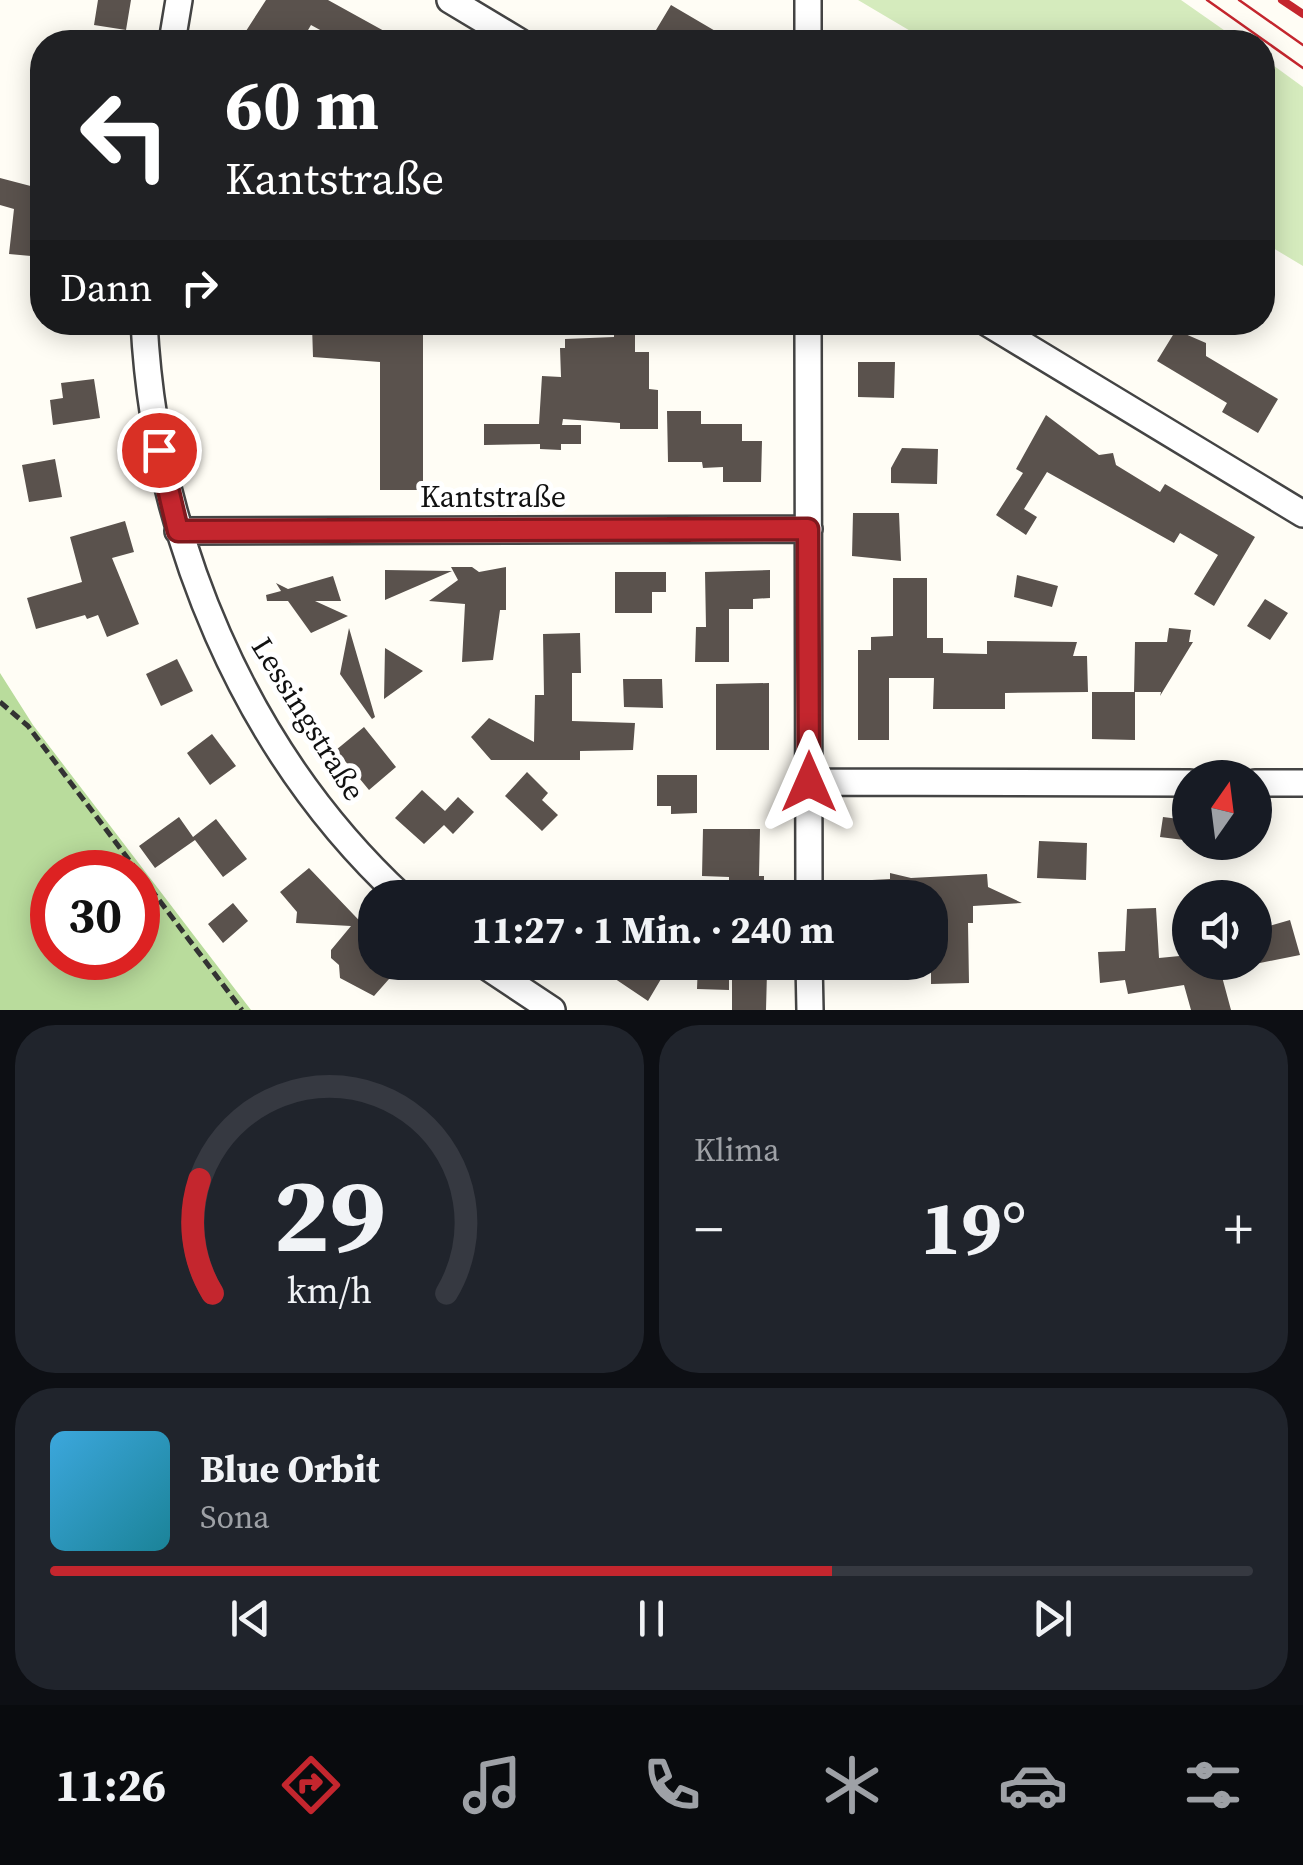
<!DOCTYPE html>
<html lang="de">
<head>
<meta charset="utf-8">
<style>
  body { margin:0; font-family:"Source Serif 4",serif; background:#20242c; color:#f1f3f6; height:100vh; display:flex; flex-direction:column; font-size:38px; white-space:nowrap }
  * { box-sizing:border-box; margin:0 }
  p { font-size:32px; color:#9ea1a6 }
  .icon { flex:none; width:55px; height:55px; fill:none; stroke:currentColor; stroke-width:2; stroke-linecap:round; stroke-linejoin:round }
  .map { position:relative; height:1010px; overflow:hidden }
  .details { display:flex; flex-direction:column; gap:15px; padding:15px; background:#0d0f14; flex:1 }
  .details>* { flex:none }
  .hud { position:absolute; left:30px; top:30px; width:1245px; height:305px; border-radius:40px; box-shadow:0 5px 25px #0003; background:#202124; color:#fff; overflow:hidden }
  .needle { width:65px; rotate:14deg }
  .buttons { position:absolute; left:1172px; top:760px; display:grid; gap:20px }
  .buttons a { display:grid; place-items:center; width:100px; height:100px; border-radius:50%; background:#171b24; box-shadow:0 5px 25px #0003; font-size:50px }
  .speed { position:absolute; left:30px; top:850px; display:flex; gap:20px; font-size:50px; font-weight:700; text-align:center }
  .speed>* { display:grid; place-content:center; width:130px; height:130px; border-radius:50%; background:#171b24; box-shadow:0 5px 25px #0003; line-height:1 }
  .speed .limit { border:15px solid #d22; background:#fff; color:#111 }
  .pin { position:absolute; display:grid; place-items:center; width:85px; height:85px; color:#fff; margin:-42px; border:5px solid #fff; border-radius:50%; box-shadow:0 2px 10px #0007 }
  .me { position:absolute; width:110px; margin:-55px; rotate:0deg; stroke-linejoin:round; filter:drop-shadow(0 0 8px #0008) }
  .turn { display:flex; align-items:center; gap:35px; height:210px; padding:0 30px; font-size:45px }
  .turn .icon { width:130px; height:130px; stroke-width:2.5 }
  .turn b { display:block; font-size:70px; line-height:85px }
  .then { display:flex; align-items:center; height:95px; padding:0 30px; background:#0003; gap:20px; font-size:38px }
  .big { font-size:75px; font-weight:700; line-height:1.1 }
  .details .widget { flex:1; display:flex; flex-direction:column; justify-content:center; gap:15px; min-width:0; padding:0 35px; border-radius:40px; background:#20242c }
  .details .dial { align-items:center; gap:0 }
  .dial svg { height:260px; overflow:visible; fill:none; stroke:#363941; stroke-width:7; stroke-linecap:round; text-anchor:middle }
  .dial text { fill:#f1f3f6; stroke:none }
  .song { display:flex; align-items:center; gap:30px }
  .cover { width:120px; height:120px; border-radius:15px; background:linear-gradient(135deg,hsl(200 70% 55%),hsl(190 70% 35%)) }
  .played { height:10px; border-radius:5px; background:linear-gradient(90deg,#c4262e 65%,#363941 65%) }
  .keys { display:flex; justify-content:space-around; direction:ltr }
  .heat { display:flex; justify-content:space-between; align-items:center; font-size:55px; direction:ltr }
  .details .tiles { flex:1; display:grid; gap:15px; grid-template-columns:1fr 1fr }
  .widget:last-child { grid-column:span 2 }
  .trip { position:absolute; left:358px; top:880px; width:590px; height:100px; border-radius:40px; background:#171b24; box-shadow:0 5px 25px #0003; font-weight:700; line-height:100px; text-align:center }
  .dock { display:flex; height:160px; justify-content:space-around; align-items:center; background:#090b0e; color:#9ea1a6 }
  .dock .icon { width:70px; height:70px }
  .dock .current { color:#c4262e }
  .dock b { font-size:45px; color:#f1f3f6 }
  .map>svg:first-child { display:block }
  .green { fill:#d5ebbd }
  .forest { fill:#b9dc9c; fill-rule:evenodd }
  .building { fill:#5a524d }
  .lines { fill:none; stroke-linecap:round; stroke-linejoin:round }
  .minor-casing { stroke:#444; stroke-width:30 }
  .path { stroke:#333; stroke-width:5; stroke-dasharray:10 5; stroke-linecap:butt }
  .minor { stroke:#fff; stroke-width:25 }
  .tram { stroke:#c4262e; stroke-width:2.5 }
  .rail { stroke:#c4262e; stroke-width:8 }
  .route-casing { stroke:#7f191e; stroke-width:25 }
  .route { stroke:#c4262e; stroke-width:18 }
  .labels { text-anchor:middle; stroke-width:10; stroke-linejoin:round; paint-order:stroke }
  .street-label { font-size:30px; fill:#111; stroke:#fff }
</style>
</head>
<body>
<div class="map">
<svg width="1303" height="1010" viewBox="0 0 1303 1010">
  <rect width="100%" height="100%" fill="#fffdf5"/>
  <path class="green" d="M858,0H1181L1241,42H929Z
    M1263,58L1303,87V266L1263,242Z"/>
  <path class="forest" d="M0,673L33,725L251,1010H0ZM52,872H138V958H52Z"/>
  <path class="building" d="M98,0H131L126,30L94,25Z
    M266,0H328L404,42H342L311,25L301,42H264L246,31Z
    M671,5L734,42H665L653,35Z
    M0,178L42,189V257L9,254L14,209L0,205Z
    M614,322H635V352H649V389L658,390V429H620V423L563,419L562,425H581V444H561V450L540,449V444L484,445V424H539L542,376L561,377L560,348H565V339L614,337Z
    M312,325H423V490H380V362L313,357Z
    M1176,330L1206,343V356L1278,399L1258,433L1222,412L1227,403L1157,361Z
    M858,362H895L894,398L858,397Z
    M94,379L100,418L53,425L50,400L63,398L61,383Z
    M667,411H701V424H742V441H762L761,482H723V467L703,468L702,462H668Z
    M1046,415L1099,455L1113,453L1116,465L1160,492L1165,484L1255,537L1214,606L1194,594L1218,555L1180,533L1174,543L1047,472L1024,509L1037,517L1026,535L996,515L1023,473L1016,469Z
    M902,448L938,449L937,484L891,483V468Z
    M55,459L62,497L29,502L22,465Z
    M853,513H899L901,561L852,556Z
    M125,521L134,552L112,558L139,624L107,637L98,615L87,619L85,615L36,629L27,598L82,582L70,537Z
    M451,567H472L479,572L506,567V610H500L493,660L462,662L465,604L429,601L458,580Z
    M385,570L452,571L385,600Z
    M770,570V598L753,599V609H729V662H695L696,627H706L705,572Z
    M615,572H666V592H652V613H615Z
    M1017,575L1058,586L1052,607L1014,597Z
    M333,576L341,601H315L348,616L311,633L288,601H267L266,595L281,591L276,583L288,589Z
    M893,578H927V638H943V653L987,654V641L1077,642L1073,656H1087L1088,692L1005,693V709H933L934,678H889V740H858V650H871V637L893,636Z
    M1265,599L1288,613L1270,640L1247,626Z
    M349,628L375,717L372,719L340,674Z
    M1169,628L1191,630L1189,642H1193L1160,696L1161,692H1134L1135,642H1167Z
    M580,633L581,673H572V721L635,723L633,750L580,751V760H491L471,737L489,718L534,742L535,695H544L543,634Z
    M385,648L423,671L384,699Z
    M177,659L193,691L161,706L146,674Z
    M623,679H662L663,708L624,707Z
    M769,683V750H716V684Z
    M1092,692H1135V740L1092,739Z
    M364,727L396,767L369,790L336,750Z
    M212,734L236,766L210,785L187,753Z
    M527,772L548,793L542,800L558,815L542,831L505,796Z
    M657,775H697V813L671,814V806H657Z
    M422,790L445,811L458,797L474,812L453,834L444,825L424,844L395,818Z
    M179,817L193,837L216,819L247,859L223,877L195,840L155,868L139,846Z
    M1163,817L1187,820L1184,840L1160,837Z
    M703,829H760L759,876H764V898H729V877L702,876Z
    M1039,841L1087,843L1086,880L1037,878Z
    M309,868L375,937V962H404L374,996L340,978L339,965L331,958V950L351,926L296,923L297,912L280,892Z
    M890,873L911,878L987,874L988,887L1022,903L973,906V923H968L969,983L931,984V955L939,954L937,898H872V880L890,879Z
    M233,903L248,921L223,943L208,924Z
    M1156,908L1159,958L1190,955V962H1218L1231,1010H1191L1184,985L1128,994L1125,980L1100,983L1098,952L1125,951L1127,909Z
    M1290,920L1300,955L1255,964V930Z
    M590,962H655L650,972L661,979L648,1001Z
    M698,962H729V990L697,989Z
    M732,972H767L766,1010H732Z"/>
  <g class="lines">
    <defs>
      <path id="minor" d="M450,0L520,42
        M172,42L179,0
        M808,42V0
        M144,322C155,536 244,751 403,898
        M808,322L809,898
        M986,322L1303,514
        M178,531L809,529
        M809,782L1190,783
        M1255,783H1303
        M480,962L552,1010
        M809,962L810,1010"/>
    </defs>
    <use href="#minor" class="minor-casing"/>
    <path class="path" d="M0,702L28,726L242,1010"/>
    <use href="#minor" class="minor"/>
    <path class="tram" d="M1207,0L1303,68
      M1239,0L1303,45"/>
    <path class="rail" d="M1282,0L1303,14"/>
  </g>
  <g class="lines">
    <defs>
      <path id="route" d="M159,450L178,531L808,529L809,782"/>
    </defs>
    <use href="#route" class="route-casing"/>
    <use href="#route" class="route"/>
  </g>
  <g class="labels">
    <g class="street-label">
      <text x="493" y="507">Kantstraße</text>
      <text transform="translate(308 719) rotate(58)" y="10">Lessingstraße</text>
    </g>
  </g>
</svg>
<div class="buttons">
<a><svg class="needle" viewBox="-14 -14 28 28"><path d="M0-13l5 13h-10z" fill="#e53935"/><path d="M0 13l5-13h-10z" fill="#9ea1a6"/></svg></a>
<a><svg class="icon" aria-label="sound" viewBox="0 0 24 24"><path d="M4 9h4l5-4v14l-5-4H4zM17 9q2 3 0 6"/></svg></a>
</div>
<div class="speed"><div class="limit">30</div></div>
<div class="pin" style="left:159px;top:450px;background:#d93025"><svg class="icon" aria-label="arrive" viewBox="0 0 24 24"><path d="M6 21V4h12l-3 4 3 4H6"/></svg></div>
<svg class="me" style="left:809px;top:782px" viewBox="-20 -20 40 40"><path d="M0-17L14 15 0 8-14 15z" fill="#c4262e" stroke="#fff" stroke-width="4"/></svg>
<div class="trip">11:27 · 1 Min. · 240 m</div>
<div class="hud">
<div class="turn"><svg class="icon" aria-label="left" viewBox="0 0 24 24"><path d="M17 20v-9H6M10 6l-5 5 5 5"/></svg><div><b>60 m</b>Kantstraße</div></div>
<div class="then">Dann<svg class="icon" aria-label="right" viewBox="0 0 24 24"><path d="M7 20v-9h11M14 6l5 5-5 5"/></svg></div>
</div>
</div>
<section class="details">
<div class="tiles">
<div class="widget dial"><svg viewBox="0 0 100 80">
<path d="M14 69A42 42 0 1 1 86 69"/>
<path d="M14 69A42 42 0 0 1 10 34" stroke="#c4262e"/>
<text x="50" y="56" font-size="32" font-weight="700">29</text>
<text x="50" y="72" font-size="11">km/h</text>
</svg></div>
<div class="widget"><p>Klima</p>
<div class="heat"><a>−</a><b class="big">19°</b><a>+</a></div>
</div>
<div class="widget">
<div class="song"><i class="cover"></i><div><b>Blue Orbit</b><p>Sona</p></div></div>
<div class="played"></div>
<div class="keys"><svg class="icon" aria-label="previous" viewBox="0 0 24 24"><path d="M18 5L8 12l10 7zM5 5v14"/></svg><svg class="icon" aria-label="pause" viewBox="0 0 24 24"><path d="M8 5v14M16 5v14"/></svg><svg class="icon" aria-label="next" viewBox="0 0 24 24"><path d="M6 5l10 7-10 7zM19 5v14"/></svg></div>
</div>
</div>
</section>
<nav class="dock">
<b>11:26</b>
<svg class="icon current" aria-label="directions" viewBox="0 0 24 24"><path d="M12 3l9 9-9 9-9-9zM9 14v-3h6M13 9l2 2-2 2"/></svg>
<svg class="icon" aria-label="music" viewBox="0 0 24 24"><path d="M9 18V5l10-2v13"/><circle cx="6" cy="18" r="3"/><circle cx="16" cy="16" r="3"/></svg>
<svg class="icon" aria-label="phone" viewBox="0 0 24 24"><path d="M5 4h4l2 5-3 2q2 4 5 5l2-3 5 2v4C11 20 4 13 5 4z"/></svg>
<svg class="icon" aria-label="climate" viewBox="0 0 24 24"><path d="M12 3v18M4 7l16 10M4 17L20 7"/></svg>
<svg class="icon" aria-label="car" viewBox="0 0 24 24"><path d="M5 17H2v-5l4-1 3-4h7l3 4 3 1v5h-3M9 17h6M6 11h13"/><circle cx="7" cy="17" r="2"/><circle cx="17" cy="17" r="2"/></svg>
<svg class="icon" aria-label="filters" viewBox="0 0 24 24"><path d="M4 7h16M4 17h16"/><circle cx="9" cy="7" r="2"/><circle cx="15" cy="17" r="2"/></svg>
</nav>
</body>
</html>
